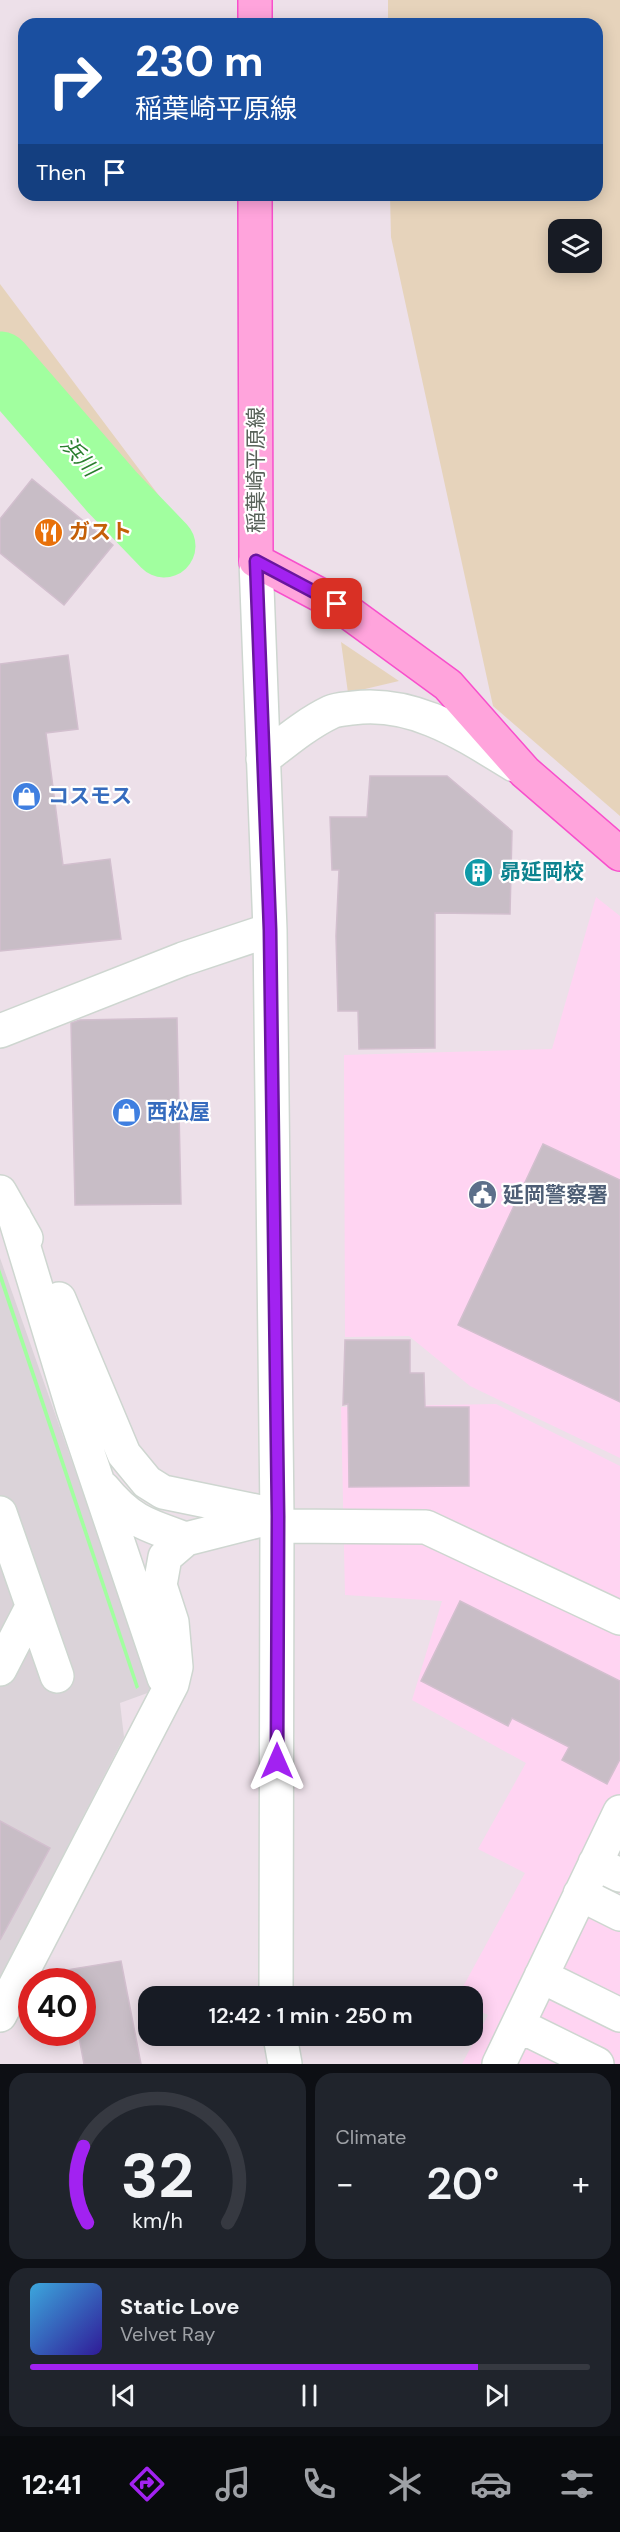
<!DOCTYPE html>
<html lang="en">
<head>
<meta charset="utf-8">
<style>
  body { margin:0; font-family:"DM Sans","Noto Sans JP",sans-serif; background:#20242c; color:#f1f3f6; height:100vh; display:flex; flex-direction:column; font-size:22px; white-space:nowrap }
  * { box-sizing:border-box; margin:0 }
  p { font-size:20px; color:#9ea1a6 }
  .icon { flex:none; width:33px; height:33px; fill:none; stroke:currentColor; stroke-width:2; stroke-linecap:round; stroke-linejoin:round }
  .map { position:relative; height:2064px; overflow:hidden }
  .panel { display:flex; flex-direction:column; gap:9px; padding:9px; background:#0d0f14; flex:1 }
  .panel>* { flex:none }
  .hud { position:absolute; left:18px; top:18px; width:585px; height:183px; border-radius:18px; box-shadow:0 3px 15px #0003; background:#1a4fa0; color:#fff; overflow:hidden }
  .buttons { position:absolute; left:548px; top:219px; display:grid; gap:12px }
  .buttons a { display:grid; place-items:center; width:54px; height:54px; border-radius:12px; background:#171b24; box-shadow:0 3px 15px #0003; font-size:30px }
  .speed { position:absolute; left:18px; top:1968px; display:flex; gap:12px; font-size:30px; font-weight:700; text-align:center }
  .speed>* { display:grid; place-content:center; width:78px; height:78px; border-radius:50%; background:#171b24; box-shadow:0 3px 15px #0003; line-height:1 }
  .speed .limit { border:9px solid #d22; background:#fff; color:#111 }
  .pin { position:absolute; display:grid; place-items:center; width:51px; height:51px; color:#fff; margin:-26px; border-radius:12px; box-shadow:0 3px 9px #0006 }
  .me { position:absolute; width:66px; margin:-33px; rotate:0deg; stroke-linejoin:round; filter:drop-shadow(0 0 4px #0008) }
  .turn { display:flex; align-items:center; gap:21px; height:126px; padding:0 18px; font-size:27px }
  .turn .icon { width:78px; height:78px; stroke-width:2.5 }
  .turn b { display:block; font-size:42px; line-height:51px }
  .then { display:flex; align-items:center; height:57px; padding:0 18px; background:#0003; gap:12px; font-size:22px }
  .big { font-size:45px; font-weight:600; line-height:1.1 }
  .panel .widget { flex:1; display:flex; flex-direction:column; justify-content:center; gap:9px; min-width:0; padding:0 21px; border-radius:18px; background:#20242c }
  .panel .dial { align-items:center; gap:0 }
  .dial svg { height:156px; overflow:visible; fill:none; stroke:#363941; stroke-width:7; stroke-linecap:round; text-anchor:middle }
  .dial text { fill:#f1f3f6; stroke:none }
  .song { display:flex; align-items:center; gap:18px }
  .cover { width:72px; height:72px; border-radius:9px; background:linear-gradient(135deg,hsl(200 70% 55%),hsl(250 70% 35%)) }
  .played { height:6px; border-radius:3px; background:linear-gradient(90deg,#a222f1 80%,#363941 80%) }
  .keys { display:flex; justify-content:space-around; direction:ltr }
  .heat { display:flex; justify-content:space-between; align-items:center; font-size:33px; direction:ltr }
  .panel .tiles { flex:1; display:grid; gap:9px; grid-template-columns:1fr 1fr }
  .widget:last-child { grid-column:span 2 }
  .trip { position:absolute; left:138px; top:1986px; width:345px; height:60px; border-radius:18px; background:#171b24; box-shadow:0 3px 15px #0003; font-weight:600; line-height:60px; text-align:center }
  .tab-bar { display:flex; height:96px; justify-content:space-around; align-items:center; background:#090b0e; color:#9ea1a6 }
  .tab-bar .icon { width:42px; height:42px }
  .tab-bar .selected { color:#a222f1 }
  .tab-bar b { font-size:27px; color:#f1f3f6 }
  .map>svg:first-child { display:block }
  .commercial { fill:#ffd4f2 }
  .industrial { fill:#dbd3d9 }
  .green { fill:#e6d3bb; fill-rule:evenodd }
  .water { fill:#a1ff9f }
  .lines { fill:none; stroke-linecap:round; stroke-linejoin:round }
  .river { stroke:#a1ff9f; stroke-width:63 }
  .building { fill:#c8bdc6; stroke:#d2bfce; stroke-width:1.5 }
  .minor-casing { stroke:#ced6d0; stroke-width:36 }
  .major-casing { stroke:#f84fcc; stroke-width:36 }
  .minor { stroke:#fff; stroke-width:33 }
  .major { stroke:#ffa4dc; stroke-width:33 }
  .route-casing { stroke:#69169d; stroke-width:15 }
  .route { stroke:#a222f1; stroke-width:10 }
  .labels { text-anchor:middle; stroke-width:4.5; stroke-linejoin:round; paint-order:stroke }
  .street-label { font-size:21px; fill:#59625a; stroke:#fff }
  .food-label { font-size:21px; font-weight:bold; fill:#c56008; stroke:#fff; text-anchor:start }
  .shop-label { font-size:21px; font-weight:bold; fill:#366cbe; stroke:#fff; text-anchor:start }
  .culture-label { font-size:21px; font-weight:bold; fill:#0d838f; stroke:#fff; text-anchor:start }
  .service-label { font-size:21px; font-weight:bold; fill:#4e5e75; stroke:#fff; text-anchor:start }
  .water-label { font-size:22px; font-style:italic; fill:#2b7f2f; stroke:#fff }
</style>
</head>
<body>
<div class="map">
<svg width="620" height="2064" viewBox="0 0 620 2064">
  <rect width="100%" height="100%" fill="#ede0e9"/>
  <path class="commercial" d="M596,897L620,916V1458L470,1386L409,1336L345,1337L344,1055L552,1049Z
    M496,1404L620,1466V2064H462L488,2015L473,2008L472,1996H458L525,1873L478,1849L526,1763L412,1700L442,1601L345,1595L341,1407Z"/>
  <path class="industrial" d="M0,1258L153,1691L120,1703L124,1737L0,1978Z"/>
  <path class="green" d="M388,0H620V816L493,706L391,237L390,195H597V24H388ZM558,230H591V262H558Z
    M0,284L169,509L164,534L55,438L0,368Z
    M341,642L399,681L348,693Z"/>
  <path class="water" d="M0,1269L139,1687L136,1689L0,1281Z"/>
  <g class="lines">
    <path class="river" d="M0,363L112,492L164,546"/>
  </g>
  <path class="building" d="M32,479L113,545L64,605L0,553V519Z
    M68,655L78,729L46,733L63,865L110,859L121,939L0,951V664Z
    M370,776H447L512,831L510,914L435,913V1048L359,1049L358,1011H338L336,936L339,870H332L330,817H367Z
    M177,1018L181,1204L75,1205L71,1023L80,1020Z
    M543,1144L620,1180V1402L458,1325Z
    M345,1340H410V1373H424L425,1407H469V1486L349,1487L348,1404L343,1405Z
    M460,1601L620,1681V1759L607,1784L562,1760L569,1747L512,1718L508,1726L421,1681Z
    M0,1821L50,1848L0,1940Z
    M121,1961L141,2064H84L78,2032H82V1982H68L66,1970Z"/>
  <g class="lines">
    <defs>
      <path id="minor" d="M256,561L270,930L277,1516L276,1996
        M263,759C285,742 306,724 331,712C338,709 346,709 353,708C414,700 465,735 514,765
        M0,1031L183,959L270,930
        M0,1192L26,1238
        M15,1218L73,1409L164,1678
        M59,1299L124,1454L147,1482L163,1492L270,1514
        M103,1488C130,1521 146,1525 186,1539
        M0,1513L57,1676
        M277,1526L426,1527L620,1618
        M0,1669L32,1607
        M595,1863L620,1875
        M580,1894L620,1914
        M541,1976L620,2015
        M0,2015L172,1684L176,1667L172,1622L160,1585L165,1557L186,1539L277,1516
        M518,2025L597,2064
        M280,2036L285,2064
        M499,2064L620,1812"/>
      <path id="major" d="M255,0V24
        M255,195L256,561L337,604L448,685L525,772L620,854"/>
    </defs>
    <use href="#minor" class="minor-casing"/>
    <use href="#major" class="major-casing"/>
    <use href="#minor" class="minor"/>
    <use href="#major" class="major"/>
  </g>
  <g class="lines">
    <defs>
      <path id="route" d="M277,1761L278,1516L270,930L256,561L337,604"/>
    </defs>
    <use href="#route" class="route-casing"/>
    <use href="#route" class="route"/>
  </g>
  <defs>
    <symbol id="restaurant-disc" viewBox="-11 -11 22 22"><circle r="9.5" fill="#e8710a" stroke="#fff"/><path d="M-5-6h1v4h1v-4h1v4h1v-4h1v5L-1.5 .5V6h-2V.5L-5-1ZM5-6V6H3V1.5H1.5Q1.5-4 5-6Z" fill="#fff"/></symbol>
    <symbol id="shop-disc" viewBox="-11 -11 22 22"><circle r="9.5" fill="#3f7fe0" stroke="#fff"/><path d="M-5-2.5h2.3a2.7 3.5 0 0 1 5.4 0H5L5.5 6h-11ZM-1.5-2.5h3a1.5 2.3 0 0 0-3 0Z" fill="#fff"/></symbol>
    <symbol id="building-disc" viewBox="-11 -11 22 22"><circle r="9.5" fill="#0f9aa8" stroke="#fff"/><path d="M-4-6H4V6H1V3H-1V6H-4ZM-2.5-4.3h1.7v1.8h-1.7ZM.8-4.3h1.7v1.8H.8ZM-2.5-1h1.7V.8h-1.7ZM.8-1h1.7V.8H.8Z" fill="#fff"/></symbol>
    <symbol id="civic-disc" viewBox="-11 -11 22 22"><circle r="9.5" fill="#5c6f8a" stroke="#fff"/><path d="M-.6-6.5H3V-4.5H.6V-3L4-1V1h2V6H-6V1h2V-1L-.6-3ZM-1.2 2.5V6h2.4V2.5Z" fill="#fff"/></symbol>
  </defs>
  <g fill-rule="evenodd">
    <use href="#restaurant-disc" x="32" y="516" width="33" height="33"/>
    <use href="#shop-disc" x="10" y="780" width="33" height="33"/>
    <use href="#building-disc" x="462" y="856" width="33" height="33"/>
    <use href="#shop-disc" x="110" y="1096" width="33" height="33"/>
    <use href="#civic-disc" x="466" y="1178" width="33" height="33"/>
  </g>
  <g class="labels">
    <g class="street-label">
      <text transform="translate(256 470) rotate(-90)" y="7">稲葉崎平原線</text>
    </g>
    <g class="food-label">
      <text x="69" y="539">ガスト</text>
    </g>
    <g class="shop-label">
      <text x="48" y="803">コスモス</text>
      <text x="147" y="1119">西松屋</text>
    </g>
    <g class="culture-label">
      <text x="500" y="879">昴延岡校</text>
    </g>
    <g class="service-label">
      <text x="503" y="1202">延岡警察署</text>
    </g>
    <g class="water-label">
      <text transform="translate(80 456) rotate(49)" y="8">浜川</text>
    </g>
  </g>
</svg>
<div class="buttons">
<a><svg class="icon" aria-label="layers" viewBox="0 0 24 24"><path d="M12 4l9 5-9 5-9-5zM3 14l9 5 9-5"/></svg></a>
</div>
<div class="speed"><div class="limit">40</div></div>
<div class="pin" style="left:337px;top:604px;background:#d93025"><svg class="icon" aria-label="arrive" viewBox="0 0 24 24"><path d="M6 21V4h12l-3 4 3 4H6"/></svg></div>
<svg class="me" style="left:277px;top:1761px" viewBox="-20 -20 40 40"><path d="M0-17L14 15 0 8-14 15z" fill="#a222f1" stroke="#fff" stroke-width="4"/></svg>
<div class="trip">12:42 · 1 min · 250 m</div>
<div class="hud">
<div class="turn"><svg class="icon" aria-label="right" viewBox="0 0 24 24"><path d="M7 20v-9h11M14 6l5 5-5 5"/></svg><div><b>230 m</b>稲葉崎平原線</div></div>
<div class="then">Then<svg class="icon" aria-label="arrive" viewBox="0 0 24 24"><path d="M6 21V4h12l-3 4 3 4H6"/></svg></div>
</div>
</div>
<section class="panel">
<div class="tiles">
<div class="widget dial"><svg viewBox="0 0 100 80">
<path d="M14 69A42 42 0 1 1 86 69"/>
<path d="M14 69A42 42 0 0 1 12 30" stroke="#a222f1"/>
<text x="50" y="56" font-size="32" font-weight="700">32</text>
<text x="50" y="72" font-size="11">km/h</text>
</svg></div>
<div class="widget"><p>Climate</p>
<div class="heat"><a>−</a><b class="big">20°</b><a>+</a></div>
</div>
<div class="widget">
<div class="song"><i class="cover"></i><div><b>Static Love</b><p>Velvet Ray</p></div></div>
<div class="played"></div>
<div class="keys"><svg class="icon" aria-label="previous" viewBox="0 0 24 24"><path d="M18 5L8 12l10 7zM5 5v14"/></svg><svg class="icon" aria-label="pause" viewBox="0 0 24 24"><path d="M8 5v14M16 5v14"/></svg><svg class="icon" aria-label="next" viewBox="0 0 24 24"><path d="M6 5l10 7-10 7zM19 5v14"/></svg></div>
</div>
</div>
</section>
<nav class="tab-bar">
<b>12:41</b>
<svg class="icon selected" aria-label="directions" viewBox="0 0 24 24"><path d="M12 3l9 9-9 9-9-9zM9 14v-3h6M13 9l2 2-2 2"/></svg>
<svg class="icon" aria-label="music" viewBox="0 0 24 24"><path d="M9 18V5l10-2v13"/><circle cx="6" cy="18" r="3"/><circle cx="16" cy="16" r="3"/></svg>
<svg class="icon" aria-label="phone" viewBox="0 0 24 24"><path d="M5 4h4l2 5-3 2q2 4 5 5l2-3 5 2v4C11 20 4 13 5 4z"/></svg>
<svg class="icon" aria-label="climate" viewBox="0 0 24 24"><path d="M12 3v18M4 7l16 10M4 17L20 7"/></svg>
<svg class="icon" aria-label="car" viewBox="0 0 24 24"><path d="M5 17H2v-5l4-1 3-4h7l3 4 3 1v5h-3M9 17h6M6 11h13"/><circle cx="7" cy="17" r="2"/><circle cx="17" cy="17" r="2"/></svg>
<svg class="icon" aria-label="filters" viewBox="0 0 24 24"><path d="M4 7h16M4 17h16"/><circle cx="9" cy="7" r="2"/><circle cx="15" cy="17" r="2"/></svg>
</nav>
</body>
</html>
